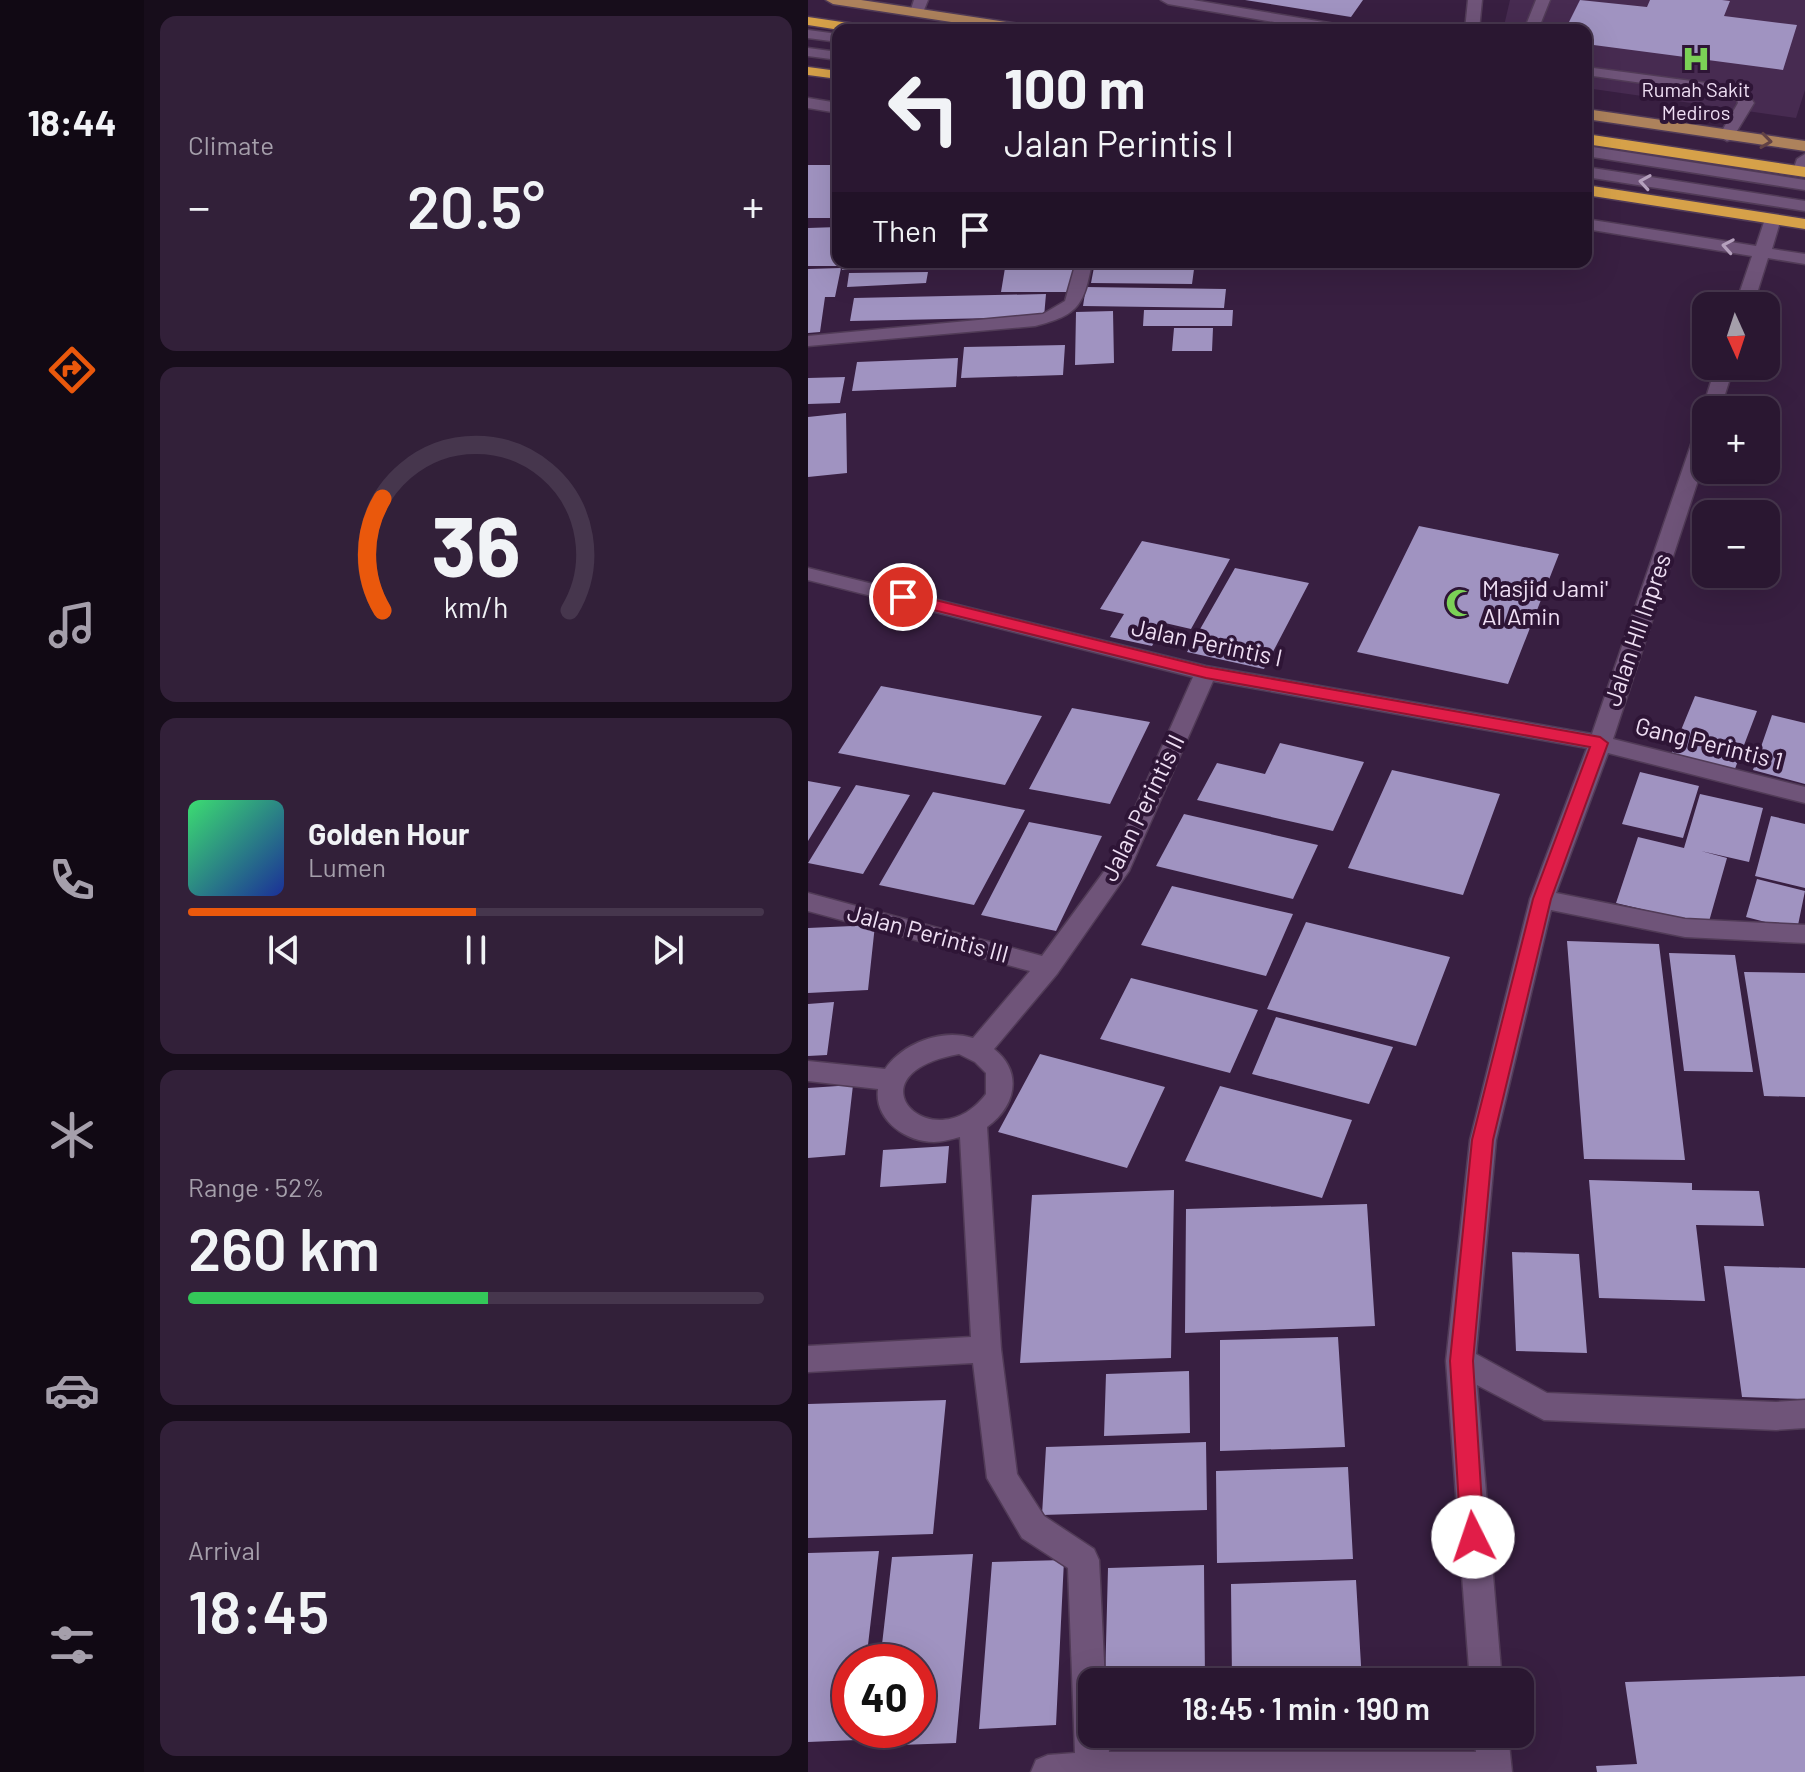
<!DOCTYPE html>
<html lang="en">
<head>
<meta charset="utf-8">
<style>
  body { margin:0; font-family:Barlow,sans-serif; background:#322039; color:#f1f3f6; height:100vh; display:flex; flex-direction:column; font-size:30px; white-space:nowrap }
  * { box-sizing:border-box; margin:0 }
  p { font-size:26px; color:#a59fab }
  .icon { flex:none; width:44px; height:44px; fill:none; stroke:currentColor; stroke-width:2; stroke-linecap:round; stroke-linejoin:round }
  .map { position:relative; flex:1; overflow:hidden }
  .details { display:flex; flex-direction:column; gap:16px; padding:16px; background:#170d1b; width:664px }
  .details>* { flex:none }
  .guide { position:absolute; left:24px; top:24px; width:760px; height:244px; border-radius:16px; box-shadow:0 8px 32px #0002,0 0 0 2px #46364d; background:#2a1731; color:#f1f3f6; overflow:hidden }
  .needle { width:52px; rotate:177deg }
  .controls { position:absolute; left:884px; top:292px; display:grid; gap:16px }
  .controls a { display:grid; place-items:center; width:88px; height:88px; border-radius:16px; background:#2a1731; box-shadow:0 8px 32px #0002,0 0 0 2px #46364d; font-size:40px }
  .speed { position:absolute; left:24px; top:1644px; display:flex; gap:16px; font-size:40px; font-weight:700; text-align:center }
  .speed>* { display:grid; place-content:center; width:104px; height:104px; border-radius:50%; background:#2a1731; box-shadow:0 8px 32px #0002,0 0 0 2px #46364d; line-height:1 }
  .speed .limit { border:12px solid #d22; background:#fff; color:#111 }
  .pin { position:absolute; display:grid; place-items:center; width:68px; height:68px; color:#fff; margin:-34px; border:4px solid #fff; border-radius:50%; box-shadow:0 2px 8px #0007 }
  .me { position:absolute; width:88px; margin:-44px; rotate:356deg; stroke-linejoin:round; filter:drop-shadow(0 0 6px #0008) }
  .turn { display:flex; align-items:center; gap:28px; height:168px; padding:0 40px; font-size:36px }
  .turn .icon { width:104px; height:104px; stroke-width:2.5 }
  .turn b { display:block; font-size:56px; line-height:68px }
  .then { display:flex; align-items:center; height:76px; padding:0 40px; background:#0003; gap:16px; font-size:30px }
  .big { font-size:60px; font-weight:600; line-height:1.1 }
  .details .tile { flex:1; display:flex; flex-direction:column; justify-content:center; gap:12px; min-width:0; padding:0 28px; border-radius:16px; background:#322039 }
  .details .dial { align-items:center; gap:0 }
  .dial svg { height:208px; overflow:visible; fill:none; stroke:#46364d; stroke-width:7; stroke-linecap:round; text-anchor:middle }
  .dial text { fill:#f1f3f6; stroke:none }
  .song { display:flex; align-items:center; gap:24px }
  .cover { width:96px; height:96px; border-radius:12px; background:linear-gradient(135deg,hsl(140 70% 55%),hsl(230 70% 35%)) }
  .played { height:8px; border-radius:4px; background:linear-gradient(90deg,#ea580c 50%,#46364d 50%) }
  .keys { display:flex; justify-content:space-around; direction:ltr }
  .heat { display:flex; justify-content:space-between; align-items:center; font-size:44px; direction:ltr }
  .charge { height:12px; border-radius:6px; background:linear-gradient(90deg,#34c759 52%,#46364d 0) }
  .trip { position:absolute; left:270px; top:1668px; width:456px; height:80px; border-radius:16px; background:#2a1731; box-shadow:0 8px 32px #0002,0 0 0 2px #46364d; font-weight:600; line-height:80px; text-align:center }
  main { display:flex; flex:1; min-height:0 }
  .tab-bar { display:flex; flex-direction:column; width:144px; justify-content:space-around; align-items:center; background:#110914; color:#a59fab }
  .tab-bar .icon { width:56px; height:56px }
  .tab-bar .current { color:#ea580c }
  .tab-bar b { font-size:36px; color:#f1f3f6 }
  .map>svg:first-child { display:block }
  .built { fill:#472b51 }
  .building { fill:#a093c1 }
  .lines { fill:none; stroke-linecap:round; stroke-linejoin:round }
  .minor-casing { stroke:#513b57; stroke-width:3 }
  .major-casing { stroke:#513b57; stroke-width:3 }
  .highway-casing { stroke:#513b57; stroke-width:3 }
  .minor { fill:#6f5479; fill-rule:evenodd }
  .major { fill:#ad825c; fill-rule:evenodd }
  .highway { fill:#d6a149; fill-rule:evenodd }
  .oneway { stroke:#614145 }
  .oneway2 { stroke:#b5a0bd }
  .route { fill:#e11d48; stroke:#92132f; stroke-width:2 }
  .labels { text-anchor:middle; stroke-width:8; stroke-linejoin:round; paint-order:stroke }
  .far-poi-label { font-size:20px; fill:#efdff4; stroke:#2e1536 }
  .poi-label { font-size:24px; fill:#efdff4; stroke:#2e1536; text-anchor:start }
  .street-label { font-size:24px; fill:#efdff4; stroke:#2e1536 }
</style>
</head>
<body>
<main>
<nav class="tab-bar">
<b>18:44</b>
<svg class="icon current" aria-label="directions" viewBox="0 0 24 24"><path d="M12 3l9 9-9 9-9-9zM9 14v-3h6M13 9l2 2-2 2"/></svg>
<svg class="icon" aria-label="music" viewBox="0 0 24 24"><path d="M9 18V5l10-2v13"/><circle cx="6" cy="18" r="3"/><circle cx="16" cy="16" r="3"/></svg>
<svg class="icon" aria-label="phone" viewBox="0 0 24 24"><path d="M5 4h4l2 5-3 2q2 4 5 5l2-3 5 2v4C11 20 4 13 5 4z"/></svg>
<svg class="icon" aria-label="climate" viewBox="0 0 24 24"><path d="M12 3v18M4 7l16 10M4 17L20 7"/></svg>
<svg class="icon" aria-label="car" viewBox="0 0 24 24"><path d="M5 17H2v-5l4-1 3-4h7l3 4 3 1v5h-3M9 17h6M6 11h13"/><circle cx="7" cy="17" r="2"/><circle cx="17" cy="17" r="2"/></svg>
<svg class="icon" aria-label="filters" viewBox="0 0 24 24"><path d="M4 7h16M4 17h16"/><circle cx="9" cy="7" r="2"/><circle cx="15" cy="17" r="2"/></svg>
</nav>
<section class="details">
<div class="tile"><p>Climate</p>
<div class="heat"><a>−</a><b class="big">20.5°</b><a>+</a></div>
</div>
<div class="tile dial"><svg viewBox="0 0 100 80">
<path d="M14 69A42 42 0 1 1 86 69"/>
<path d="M14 69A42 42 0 0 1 14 26" stroke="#ea580c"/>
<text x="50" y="56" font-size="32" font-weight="700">36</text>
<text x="50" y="72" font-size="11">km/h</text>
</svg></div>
<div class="tile">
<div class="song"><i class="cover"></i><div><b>Golden Hour</b><p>Lumen</p></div></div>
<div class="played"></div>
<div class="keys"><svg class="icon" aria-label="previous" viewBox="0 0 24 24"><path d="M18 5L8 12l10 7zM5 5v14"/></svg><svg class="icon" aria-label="pause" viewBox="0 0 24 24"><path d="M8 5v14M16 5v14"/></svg><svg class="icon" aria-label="next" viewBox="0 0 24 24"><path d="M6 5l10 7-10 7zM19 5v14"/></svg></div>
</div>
<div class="tile"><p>Range · 52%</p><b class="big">260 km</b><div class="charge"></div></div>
<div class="tile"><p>Arrival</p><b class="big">18:45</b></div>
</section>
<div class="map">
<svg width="997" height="1772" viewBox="0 0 997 1772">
  <rect width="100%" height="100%" fill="#381f41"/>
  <path class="built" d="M702,0H997V90L988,118L778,88V30H695Z"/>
  <path class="building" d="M437,0H555L543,17Z
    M772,0L839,7L842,0H914L922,1L916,16L989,25L975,70L778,44V30H757Z
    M0,165H30V218H0Z
    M30,227L31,266H0V228Z
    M36,262H193L192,266L34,270Z
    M198,262H271L267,292H193Z
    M287,262H387L384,284L283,283Z
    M33,268L27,297H17L12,332L0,333V269Z
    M120,272L118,283L39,287L41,273Z
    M278,287L418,289L416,308L275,306Z
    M238,294L236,317L42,321L46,298Z
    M336,310H425L424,326H335Z
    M305,311L306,363L267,365L268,312Z
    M366,328H405L404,351H364Z
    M257,345L255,375L153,378L156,347Z
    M150,358L148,387L44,391L49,362Z
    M37,377L32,403L0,404V378Z
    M38,413L39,473L0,477V417Z
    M611,526L751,554L700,684L549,652Z
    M334,541L422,559L383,629L357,623L344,646L302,637L316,614L292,609Z
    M427,568L501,583L456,669L379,652Z
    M73,686L234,716L197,785L30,753Z
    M887,696L949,711L925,774L862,757Z
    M264,708L342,722L302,804L221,789Z
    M964,715L997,723V784L945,770Z
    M472,743L556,762L525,831L389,800L409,763L457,774Z
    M584,770L692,794L655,895L540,868Z
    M832,772L891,786L875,838L814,824Z
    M0,781L33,787L0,841Z
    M48,785L102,795L55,874L0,863Z
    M125,792L217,810L166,905L71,885Z
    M892,794L955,808L941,862L893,851L919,858L900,925L808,903L830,837L876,848Z
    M376,814L510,845L485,899L348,866Z
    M963,816L997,824V888L947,876Z
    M221,822L294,836L248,931L173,915Z
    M949,879L997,891L989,930L938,917Z
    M364,886L485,914L458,976L333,945Z
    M498,922L642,957L608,1046L459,1009Z
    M67,925L60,990L0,993V928Z
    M759,941L851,944L877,1160L776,1159Z
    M861,953L927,955L945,1072L876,1071Z
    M936,972L997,973V1097L956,1096Z
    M323,978L450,1010L422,1073L292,1039Z
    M26,1002L19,1055L0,1056V1004Z
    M468,1017L585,1047L561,1104L444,1074Z
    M232,1054L357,1087L319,1168L190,1132Z
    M45,1085L37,1155L0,1158V1088Z
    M412,1086L544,1120L514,1198L377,1161Z
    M141,1146L138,1183L72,1187L75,1150Z
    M781,1180L884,1183V1190L951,1191L956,1226L888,1225L897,1301L791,1298Z
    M366,1190L363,1358L212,1363L224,1195Z
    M559,1204L567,1326L377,1333L378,1209Z
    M704,1252L771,1254L779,1353L708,1351Z
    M916,1266L997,1268V1399L934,1397Z
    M530,1337L537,1447L412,1451V1340Z
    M381,1371L382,1433L296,1436L298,1374Z
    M138,1400L125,1534L0,1538V1404Z
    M398,1442L399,1510L234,1515L238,1447Z
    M540,1467L545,1559L409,1563L408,1471Z
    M71,1551L58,1662H42V1730H50L49,1740L0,1742V1553Z
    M165,1554L148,1743L63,1746L65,1730H110V1662H72L84,1557Z
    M256,1560L248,1725L171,1729L184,1562Z
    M396,1565L397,1682H297L300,1568Z
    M548,1580L554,1682H424L423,1584Z
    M997,1676V1772H789L788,1766L829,1764L817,1682Z
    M295,1734H397V1740L294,1744Z"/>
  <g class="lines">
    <defs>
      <path id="minor" d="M106,0H120L114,15H104L102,12Z
        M353,0H385L539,26L546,30H513L360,4Z
        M660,0H674L671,30H657Z
        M728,0H742L730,30H716Z
        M0,30L30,34V42L0,38Z
        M0,48L30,52V60L0,56Z
        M778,67L906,84L940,94L946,103L924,139L919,141L911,136L930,103L929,100L905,93L778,75Z
        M0,98L30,103V113L0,108Z
        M778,146L997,180V190L778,156Z
        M997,154V175L987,174L985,171L989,159Z
        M778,167L997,201V211L778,177Z
        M965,214L973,219L964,249L997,254V264L960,258L945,306H927L944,256L778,229V219L948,246L957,219Z
        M268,262H284C276,305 271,315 227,326L0,346V336L235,314L257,301Z
        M908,366H926L912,410H898V414L894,410Z
        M898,421V456L805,739L997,787V803L800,753L748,893L877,919L997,925V943L877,937L743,910L688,1140L668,1354L739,1393L968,1402L997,1400V1428L968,1430L736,1420L669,1385L694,1682H662L638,1361L662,1140L722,899L779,748L405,681L321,871L249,974L186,1049C216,1073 207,1107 179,1127L193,1349L209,1474L236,1516L286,1549L291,1560L297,1682H284V1734H300L301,1752H668L666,1734H700L704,1772H223L228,1760L240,1755L267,1753L260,1568L214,1538L179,1478L165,1363L0,1372V1346L163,1337L152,1137C144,1139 134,1142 126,1142C98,1142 66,1120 70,1089L0,1081V1061L77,1069C95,1043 134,1028 165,1038L222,971L0,911V893L234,956L303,862L385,677L0,580V568L398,666L784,734L889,427ZM151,1054L167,1062L178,1073V1094C126,1163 36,1075 151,1054Z"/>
      <path id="major" d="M18,0H53L225,26L232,30H196L25,4Z
        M778,109L997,141V151L778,119Z"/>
      <path id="highway" d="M0,17L61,26L68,30H32L0,25Z
        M0,67L30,71V79L0,75Z
        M778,134L997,167V177L778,144Z
        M778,185L997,219V229L778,195Z"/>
    </defs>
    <use href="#minor" class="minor-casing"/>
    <use href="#major" class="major-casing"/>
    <use href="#highway" class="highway-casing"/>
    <use href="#minor" class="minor"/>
    <use href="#major" class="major"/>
    <use href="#highway" class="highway"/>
  </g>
  <defs><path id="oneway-chevron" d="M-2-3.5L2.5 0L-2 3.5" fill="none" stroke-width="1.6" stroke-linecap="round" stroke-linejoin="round" transform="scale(2)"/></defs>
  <use class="oneway" href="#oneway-chevron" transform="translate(958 141) rotate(8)"/>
  <g class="oneway2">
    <use href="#oneway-chevron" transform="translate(837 182) rotate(-171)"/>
    <use href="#oneway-chevron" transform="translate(920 246) rotate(-170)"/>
  </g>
  <path class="route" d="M95,592L398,667L792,737L800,743L743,899L685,1140L665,1361L676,1537L673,1545L665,1548L656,1545L653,1537L642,1361L664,1140L725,899L782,747L398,678L89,601L87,597Z"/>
  <defs>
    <symbol id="hospital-bare" viewBox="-9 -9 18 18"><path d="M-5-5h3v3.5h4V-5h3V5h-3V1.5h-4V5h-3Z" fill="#7bd156" stroke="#2e1536" stroke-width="2.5" paint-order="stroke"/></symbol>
    <symbol id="mosque-bare" viewBox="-9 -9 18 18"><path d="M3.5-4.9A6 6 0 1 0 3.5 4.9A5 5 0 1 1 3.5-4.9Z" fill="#7bd156" stroke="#2e1536" stroke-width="2.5" paint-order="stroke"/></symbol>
  </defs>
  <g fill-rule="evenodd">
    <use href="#hospital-bare" x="868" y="39" width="40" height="40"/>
    <use href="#mosque-bare" x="632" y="583" width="40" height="40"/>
  </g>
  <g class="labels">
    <g class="far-poi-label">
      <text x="888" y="97">Rumah Sakit<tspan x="888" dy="23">Mediros</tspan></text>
    </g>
    <g class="poi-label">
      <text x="674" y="597">Masjid Jami'<tspan x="674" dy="28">Al Amin</tspan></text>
    </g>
    <g class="street-label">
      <text transform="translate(830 630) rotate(-71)" y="8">Jalan HII Inpres</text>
      <text transform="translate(399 643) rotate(12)" y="8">Jalan Perintis I</text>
      <text transform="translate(901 744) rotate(14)" y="8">Gang Perintis 1</text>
      <text transform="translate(335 808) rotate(-64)" y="8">Jalan Perintis II</text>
      <text transform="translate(120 934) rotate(15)" y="8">Jalan Perintis III</text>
    </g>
  </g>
</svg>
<div class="controls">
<a><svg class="needle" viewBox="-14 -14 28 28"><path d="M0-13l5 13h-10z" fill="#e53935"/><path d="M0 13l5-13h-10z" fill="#a59fab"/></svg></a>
<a>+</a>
<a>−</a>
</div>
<div class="speed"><div class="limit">40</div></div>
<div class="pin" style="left:95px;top:597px;background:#d93025"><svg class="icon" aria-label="arrive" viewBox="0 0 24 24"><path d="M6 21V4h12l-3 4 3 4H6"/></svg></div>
<svg class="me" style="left:665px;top:1537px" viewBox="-20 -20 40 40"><circle r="19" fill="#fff"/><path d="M0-13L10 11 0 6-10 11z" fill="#e11d48"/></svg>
<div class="trip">18:45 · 1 min · 190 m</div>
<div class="guide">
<div class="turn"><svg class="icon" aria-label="left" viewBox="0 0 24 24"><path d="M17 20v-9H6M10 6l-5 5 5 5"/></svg><div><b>100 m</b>Jalan Perintis I</div></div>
<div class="then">Then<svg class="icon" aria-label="arrive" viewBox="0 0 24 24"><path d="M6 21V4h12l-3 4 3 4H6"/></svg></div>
</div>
</div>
</main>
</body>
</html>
